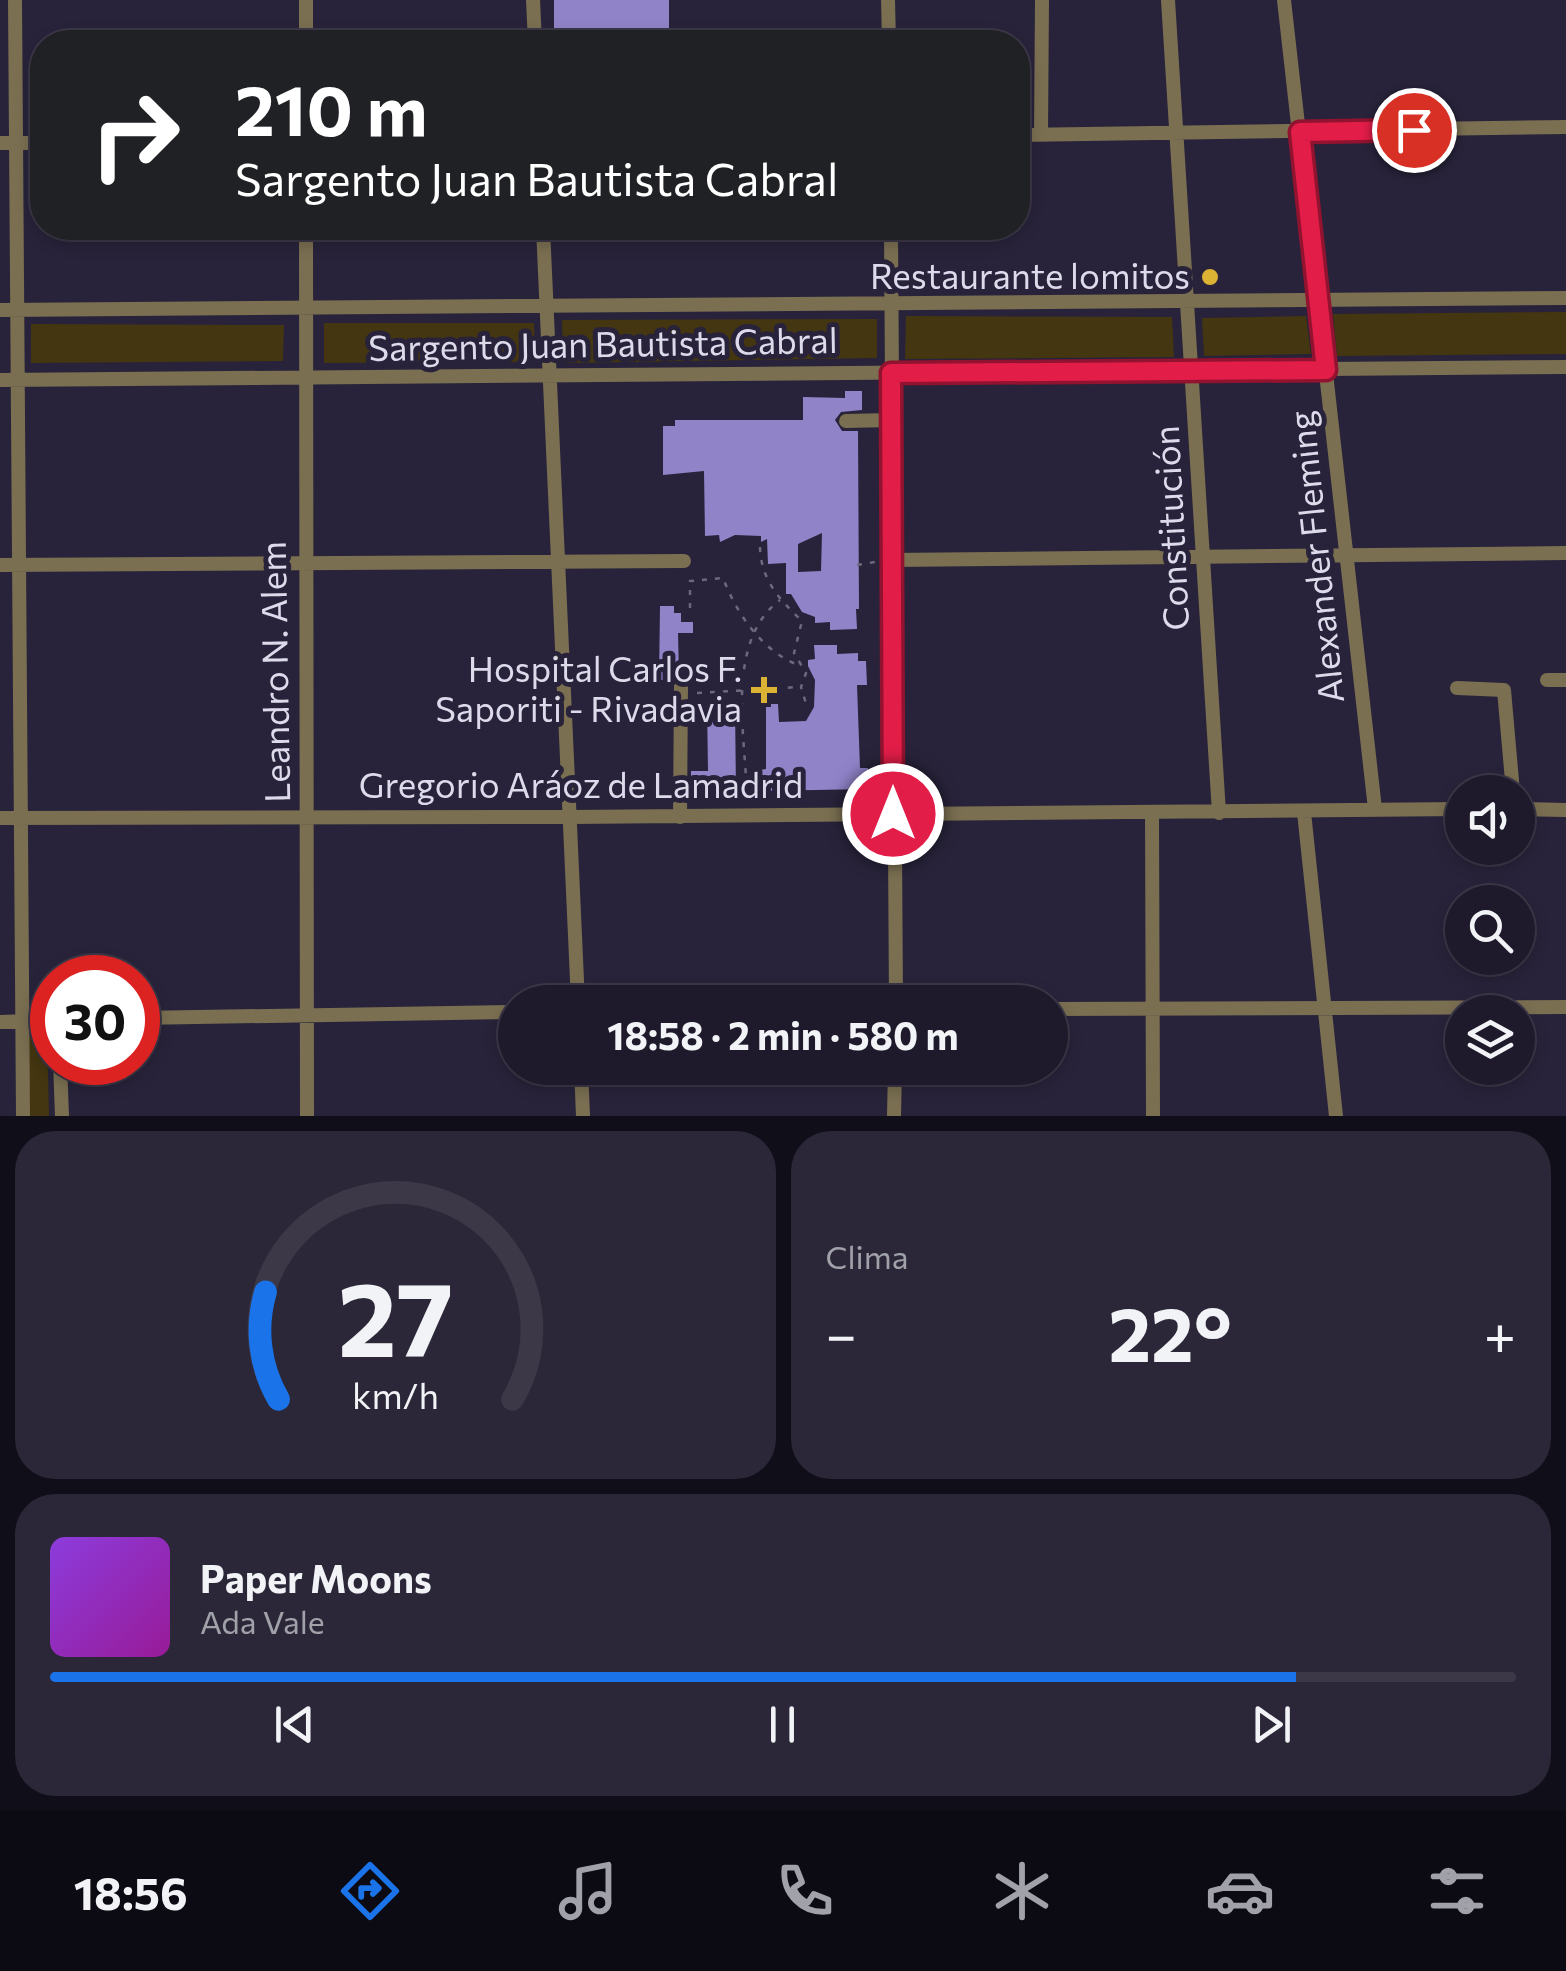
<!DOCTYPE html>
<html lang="es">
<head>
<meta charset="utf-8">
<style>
  body { margin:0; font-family:Commissioner,sans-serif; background:#2b2738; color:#f1f3f6; height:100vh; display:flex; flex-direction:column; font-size:38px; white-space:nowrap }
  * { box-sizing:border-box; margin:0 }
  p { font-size:32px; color:#a1a1a9 }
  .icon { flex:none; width:55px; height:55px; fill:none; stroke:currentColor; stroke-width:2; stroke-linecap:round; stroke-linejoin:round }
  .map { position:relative; height:1116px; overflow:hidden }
  .panel { display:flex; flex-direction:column; gap:15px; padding:15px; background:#100e18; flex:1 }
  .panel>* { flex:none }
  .hud { position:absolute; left:30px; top:30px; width:1000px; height:210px; border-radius:40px; box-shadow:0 5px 15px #0003,0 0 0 2px #3c3848; background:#202124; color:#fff; overflow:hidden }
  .controls { position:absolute; left:1445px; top:775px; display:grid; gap:20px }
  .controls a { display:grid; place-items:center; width:90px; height:90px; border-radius:50%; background:#1e1a2c; box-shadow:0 5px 15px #0003,0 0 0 2px #3c3848; font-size:50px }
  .speed { position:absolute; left:30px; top:955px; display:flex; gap:20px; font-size:50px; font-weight:700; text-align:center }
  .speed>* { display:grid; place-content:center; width:130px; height:130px; border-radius:50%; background:#1e1a2c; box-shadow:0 5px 15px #0003,0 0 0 2px #3c3848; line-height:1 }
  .speed .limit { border:15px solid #d22; background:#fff; color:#111 }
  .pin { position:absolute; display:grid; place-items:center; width:85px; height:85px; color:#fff; margin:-42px; border:5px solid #fff; border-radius:50%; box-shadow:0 2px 10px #0007 }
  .me { position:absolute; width:110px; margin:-55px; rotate:0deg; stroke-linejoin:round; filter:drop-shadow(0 0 8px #0008) }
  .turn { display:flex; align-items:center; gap:35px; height:210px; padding:0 40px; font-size:45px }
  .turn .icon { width:130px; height:130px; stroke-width:2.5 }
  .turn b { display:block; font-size:70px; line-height:85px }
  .big { font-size:75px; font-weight:700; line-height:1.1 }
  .panel .card { flex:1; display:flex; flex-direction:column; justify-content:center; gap:15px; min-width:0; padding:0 35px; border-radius:40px; background:#2b2738 }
  .panel .dial { align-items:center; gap:0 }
  .dial svg { height:260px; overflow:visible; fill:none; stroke:#3c3848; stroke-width:7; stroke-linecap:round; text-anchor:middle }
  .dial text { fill:#f1f3f6; stroke:none }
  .song { display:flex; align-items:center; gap:30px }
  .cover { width:120px; height:120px; border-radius:15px; background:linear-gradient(135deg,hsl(270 70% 55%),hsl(300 70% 35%)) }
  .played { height:10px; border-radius:5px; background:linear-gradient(90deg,#1a73e8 85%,#3c3848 85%) }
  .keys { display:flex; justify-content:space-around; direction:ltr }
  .heat { display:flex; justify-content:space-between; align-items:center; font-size:55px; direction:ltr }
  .panel .tiles { flex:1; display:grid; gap:15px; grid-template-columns:1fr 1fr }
  .card:last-child { grid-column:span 2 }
  .trip { position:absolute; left:498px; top:985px; width:570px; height:100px; border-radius:50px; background:#1e1a2c; box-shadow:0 5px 15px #0003,0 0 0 2px #3c3848; font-weight:700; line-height:100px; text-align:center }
  .menu { display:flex; height:160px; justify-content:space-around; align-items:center; background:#0c0a12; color:#a1a1a9 }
  .menu .icon { width:70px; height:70px }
  .menu .active { color:#1a73e8 }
  .menu b { font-size:45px; color:#f1f3f6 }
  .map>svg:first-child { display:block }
  .green { fill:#443610 }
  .building { fill:#9083c8; fill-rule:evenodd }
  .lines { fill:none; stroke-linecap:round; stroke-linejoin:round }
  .path { stroke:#6c697d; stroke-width:2.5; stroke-dasharray:5 8; stroke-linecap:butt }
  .minor { stroke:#7a6f51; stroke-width:14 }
  .route-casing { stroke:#92132f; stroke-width:25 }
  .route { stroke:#e11d48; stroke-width:18 }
  .poi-dot { fill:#dbb233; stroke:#28233a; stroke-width:4 }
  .labels { text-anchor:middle; stroke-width:10; stroke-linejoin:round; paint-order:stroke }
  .poi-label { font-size:35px; fill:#dddbeb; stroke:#28233a; text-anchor:end }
  .street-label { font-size:35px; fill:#dddbeb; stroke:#28233a }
</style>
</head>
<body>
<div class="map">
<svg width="1566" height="1116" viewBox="0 0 1566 1116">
  <rect width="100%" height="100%" fill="#28233a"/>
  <path class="green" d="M1566,312V354L1337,356L1333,314Z
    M906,316L1172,317L1174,357L905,359Z
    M1306,316L1311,354L1204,356L1202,318Z
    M877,319V358L563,363L562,320Z
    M324,323H534L535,362L324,363Z
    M31,324L284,325L283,361L31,363Z
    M47,1035L49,1116H25V1037Z"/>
  <path class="building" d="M554,0H669V42H554Z
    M845,391H862V410L841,412L835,420L842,431H858L859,609H856L857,629L830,630V622L815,623V617L802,612L791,594H786V563L768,564L767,539L761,542V536L735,535L720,542L719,535L705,536L704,471L663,475V426H675V420H803V397L845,398ZM822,533L821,571L798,572V544Z
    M660,606H674V613H681V622H693V633H678L679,675L672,680H659Z
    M814,645H837V654L858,653V661H866L867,685H857L860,768H868V789L760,791V770L766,769V704H778L779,722L806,721L814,707L815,680L808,666V660L815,659Z
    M707,705H735L736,791L691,792V771H708Z"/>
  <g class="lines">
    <path class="path" d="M760,547C761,580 779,599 802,621L794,653L806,673L801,687L807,707
      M857,565L875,562
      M690,608V581L723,578C737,614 761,650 798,665
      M697,693L799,687
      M747,799C746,737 724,642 780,600"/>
    <path class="minor" d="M15,0L23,1116
      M533,0L535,42
      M888,0L889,42
      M1168,0L1219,813
      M1284,0L1375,809
      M306,42V0
      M1041,134L1042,0
      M1018,135L1566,127
      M0,143H42
      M306,228L307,1116
      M543,228L578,1002
      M891,228L896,1002
      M0,310L1566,298
      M0,380L1566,367
      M846,421L891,420
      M891,560L1566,553
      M0,565L684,561
      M1547,680H1566
      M1457,688L1504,690L1513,792
      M1518,809L1566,810
      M1304,812L1336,1116
      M1152,813L1153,1116
      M680,817L681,685
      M0,818L571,817L1462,809
      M1050,1009L1566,1007
      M138,1018L515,1012
      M0,1022L52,1020
      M60,1062L62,1116
      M581,1068L583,1116
      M894,1116L895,1068"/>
  </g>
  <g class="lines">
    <defs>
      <path id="route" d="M893,814L891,373L1326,370L1300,132L1414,130"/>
    </defs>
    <use href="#route" class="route-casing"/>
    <use href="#route" class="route"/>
  </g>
  <g class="poi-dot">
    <circle cx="1210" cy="277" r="10"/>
    <path d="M759 675h10v10h10v10h-10v10h-10v-10h-10v-10h10z"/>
  </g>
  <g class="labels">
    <g class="poi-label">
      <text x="1190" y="289">Restaurante lomitos</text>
      <text x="742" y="682">Hospital Carlos F.<tspan x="742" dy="40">Saporiti - Rivadavia</tspan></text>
    </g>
    <g class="street-label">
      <text transform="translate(603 345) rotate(-1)" y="12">Sargento Juan Bautista Cabral</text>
      <text transform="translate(1172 528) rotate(-93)" y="12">Constitución</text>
      <text transform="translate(1317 557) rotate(-96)" y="12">Alexander Fleming</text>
      <text transform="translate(276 672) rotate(-91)" y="12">Leandro N. Alem</text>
      <text x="581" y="798">Gregorio Aráoz de Lamadrid</text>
    </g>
  </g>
</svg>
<div class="controls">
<a><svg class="icon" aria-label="sound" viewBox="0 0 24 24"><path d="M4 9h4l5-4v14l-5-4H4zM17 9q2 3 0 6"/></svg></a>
<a><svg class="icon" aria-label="search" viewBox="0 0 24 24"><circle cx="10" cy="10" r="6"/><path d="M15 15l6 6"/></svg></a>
<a><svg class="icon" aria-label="layers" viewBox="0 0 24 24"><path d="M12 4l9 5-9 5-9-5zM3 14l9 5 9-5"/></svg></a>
</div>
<div class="speed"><div class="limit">30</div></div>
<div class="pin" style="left:1414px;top:130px;background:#d93025"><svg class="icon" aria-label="arrive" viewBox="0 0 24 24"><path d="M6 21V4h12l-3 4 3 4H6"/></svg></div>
<svg class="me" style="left:893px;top:814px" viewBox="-20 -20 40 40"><circle r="17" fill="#e11d48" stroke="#fff" stroke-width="3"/><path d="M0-11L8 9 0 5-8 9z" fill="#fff"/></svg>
<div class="trip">18:58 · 2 min · 580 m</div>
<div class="hud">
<div class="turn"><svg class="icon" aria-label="right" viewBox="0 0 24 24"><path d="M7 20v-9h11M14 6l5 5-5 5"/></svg><div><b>210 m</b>Sargento Juan Bautista Cabral</div></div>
</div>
</div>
<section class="panel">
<div class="tiles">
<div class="card dial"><svg viewBox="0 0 100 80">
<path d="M14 69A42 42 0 1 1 86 69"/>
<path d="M14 69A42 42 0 0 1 10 36" stroke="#1a73e8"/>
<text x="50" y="56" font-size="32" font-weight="700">27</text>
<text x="50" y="72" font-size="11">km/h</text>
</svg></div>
<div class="card"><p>Clima</p>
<div class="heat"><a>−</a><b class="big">22°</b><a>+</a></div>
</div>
<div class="card">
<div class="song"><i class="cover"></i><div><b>Paper Moons</b><p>Ada Vale</p></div></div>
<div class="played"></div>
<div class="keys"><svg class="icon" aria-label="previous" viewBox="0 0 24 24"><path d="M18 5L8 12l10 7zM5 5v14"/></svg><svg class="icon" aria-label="pause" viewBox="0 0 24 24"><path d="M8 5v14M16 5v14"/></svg><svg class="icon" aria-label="next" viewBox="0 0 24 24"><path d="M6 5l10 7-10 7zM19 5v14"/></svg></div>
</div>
</div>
</section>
<nav class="menu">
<b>18:56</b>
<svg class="icon active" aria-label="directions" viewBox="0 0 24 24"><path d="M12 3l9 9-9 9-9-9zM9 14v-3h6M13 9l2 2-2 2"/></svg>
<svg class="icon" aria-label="music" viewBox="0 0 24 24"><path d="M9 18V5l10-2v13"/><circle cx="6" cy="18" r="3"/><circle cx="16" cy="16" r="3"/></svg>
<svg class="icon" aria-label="phone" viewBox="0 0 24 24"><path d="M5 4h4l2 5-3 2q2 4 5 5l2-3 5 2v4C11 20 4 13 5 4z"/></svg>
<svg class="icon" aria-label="climate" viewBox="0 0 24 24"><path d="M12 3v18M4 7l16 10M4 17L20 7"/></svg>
<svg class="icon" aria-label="car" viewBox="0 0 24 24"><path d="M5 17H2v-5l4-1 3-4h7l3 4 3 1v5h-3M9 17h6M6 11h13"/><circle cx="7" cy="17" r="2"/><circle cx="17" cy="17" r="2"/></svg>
<svg class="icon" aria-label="filters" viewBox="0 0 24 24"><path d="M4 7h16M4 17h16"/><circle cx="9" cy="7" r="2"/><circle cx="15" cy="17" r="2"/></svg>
</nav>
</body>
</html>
